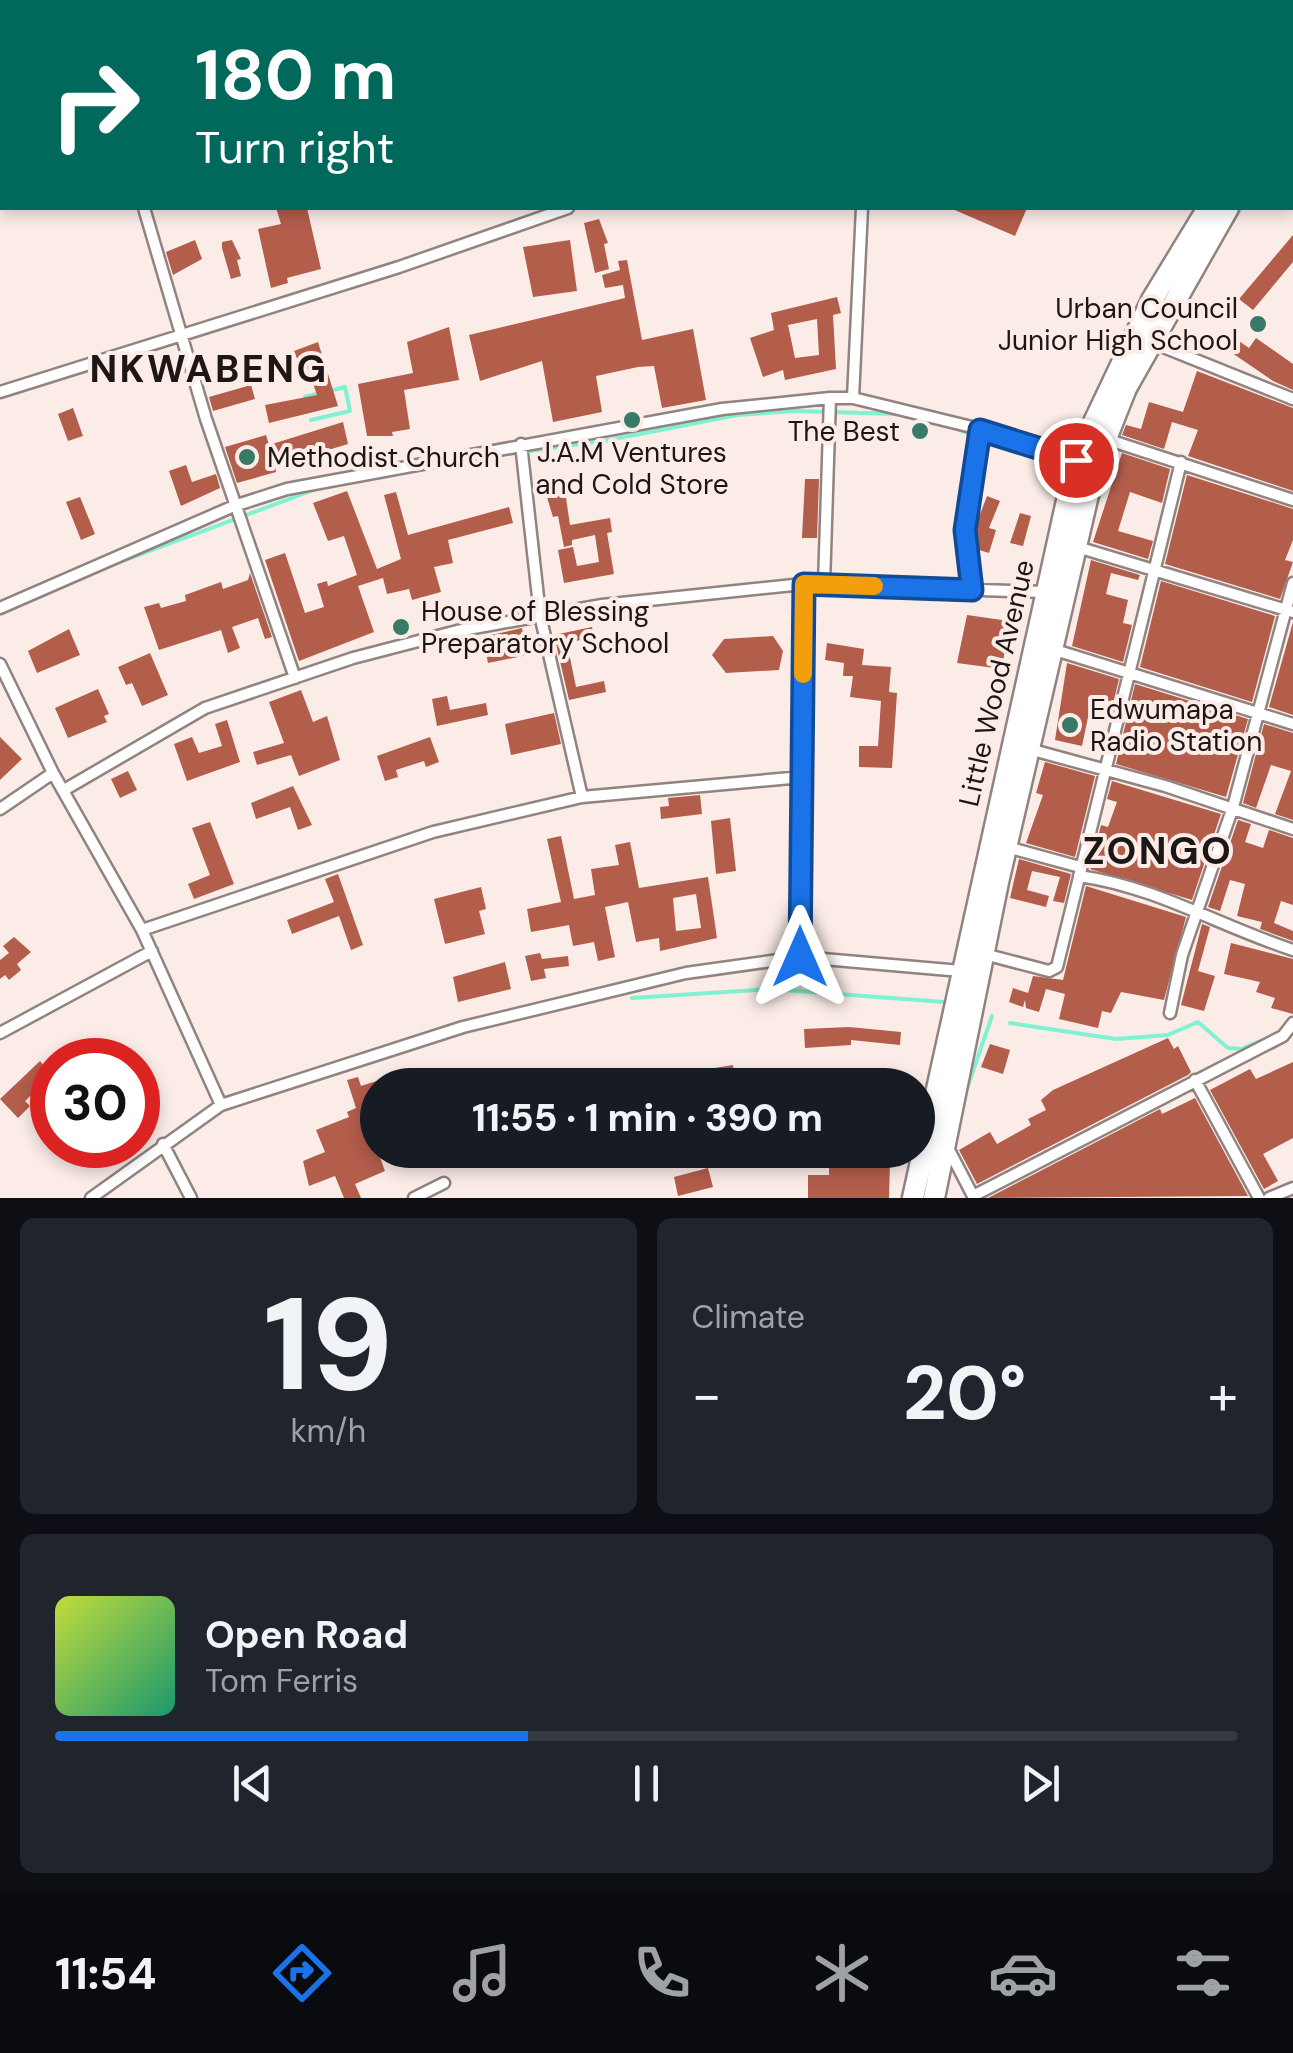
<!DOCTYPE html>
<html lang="en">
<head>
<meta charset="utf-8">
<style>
  body { margin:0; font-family:"DM Sans",sans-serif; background:#20242c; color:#f1f3f6; height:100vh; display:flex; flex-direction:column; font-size:38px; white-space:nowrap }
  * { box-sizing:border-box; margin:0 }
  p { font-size:32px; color:#9ea1a6 }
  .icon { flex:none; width:55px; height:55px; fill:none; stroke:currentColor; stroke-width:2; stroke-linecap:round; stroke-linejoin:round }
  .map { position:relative; height:1198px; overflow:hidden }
  .drawer { display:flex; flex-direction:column; gap:20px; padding:20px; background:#0d0f14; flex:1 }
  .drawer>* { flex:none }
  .guide { position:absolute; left:0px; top:0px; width:1295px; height:210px; box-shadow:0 5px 15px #0003; background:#00695c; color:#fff; overflow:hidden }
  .speed { position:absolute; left:30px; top:1038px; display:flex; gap:20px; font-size:50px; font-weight:700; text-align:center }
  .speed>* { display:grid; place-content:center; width:130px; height:130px; border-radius:50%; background:#171b24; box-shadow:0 5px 15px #0003; line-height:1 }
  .speed .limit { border:15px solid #d22; background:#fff; color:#111 }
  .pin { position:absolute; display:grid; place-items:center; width:85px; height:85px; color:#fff; margin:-42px; border:5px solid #fff; border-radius:50%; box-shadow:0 2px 10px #0007 }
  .me { position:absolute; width:110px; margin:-55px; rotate:0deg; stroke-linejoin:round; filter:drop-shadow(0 0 8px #0008) }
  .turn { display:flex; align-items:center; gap:35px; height:210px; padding:0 30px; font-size:45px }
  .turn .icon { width:130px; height:130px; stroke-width:2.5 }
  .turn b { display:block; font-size:70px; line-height:85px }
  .big { font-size:75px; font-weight:800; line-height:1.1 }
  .drawer .tile { flex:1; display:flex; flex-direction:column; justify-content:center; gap:15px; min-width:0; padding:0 35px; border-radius:15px; background:#20242c }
  .drawer .dial { align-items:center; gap:0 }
  .dial b { font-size:130px; line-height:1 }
  .song { display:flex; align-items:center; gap:30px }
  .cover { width:120px; height:120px; border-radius:15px; background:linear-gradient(135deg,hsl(70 70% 55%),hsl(160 70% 35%)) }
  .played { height:10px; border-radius:5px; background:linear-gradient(90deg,#1a73e8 40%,#363941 40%) }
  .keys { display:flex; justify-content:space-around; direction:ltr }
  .heat { display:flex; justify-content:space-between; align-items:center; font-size:55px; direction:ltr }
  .drawer .tiles { flex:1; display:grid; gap:20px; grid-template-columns:1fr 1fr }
  .tile:last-child { grid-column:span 2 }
  .trip { position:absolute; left:360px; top:1068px; width:575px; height:100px; border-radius:50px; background:#171b24; box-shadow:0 5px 15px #0003; font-weight:800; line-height:100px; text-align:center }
  .tabs { display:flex; height:160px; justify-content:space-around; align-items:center; background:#090b0e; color:#9ea1a6 }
  .tabs .icon { width:70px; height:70px }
  .tabs .current { color:#1a73e8 }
  .tabs b { font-size:45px; color:#f1f3f6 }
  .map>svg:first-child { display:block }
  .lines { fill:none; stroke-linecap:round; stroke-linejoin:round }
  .stream { stroke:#7ff2d1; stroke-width:4 }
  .building { fill:#b35d4b; fill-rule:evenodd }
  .street-casing { stroke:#918380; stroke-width:15 }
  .secondary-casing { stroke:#918380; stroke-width:20 }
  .highway-casing { stroke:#918380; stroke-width:25 }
  .street { stroke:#fff; stroke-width:10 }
  .secondary { stroke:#fff; stroke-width:15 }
  .highway { stroke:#fff; stroke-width:20 }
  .route-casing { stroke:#114b97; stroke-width:25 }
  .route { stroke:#1a73e8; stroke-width:18 }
  .slow { stroke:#f59e0b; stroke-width:18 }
  .poi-dot { fill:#397967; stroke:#fbece8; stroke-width:4 }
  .labels { text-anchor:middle; stroke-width:8; stroke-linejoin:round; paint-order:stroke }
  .poi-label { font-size:28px; fill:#1c1615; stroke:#fbece8; text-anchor:start }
  .street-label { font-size:28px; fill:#1c1615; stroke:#fbece8 }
  .district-label { font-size:38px; font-weight:bold; letter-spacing:2.5px; fill:#1c1615; stroke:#fbece8 }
</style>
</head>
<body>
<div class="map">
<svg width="1293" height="1198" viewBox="0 0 1293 1198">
  <rect width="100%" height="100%" fill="#fbece8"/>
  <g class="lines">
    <path class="stream" d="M1292,160H1293
      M1225,234L1241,208
      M305,397L320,393
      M1128,409L1143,377
      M311,420L350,411L345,387L329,391
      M957,429L1010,448
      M493,456L604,441L737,415L795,411L900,414
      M1095,509L1123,423
      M101,569L316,489
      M632,998L771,989L944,1002
      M1010,1023L1116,1039L1168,1035L1198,1022L1228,1048L1241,1049L1277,1034
      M966,1091L992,1016"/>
  </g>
  <path class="building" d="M276,208H307L321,269L287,278L288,283L271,288L258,229L281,224Z
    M950,208H1027L1015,236Z
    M599,219L608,243L604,244L609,269L595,273L584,223Z
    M1293,235V262L1253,310L1239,299Z
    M195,240L202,259L173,275L166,252Z
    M232,240L241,259L237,260L241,276L231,279L222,248V242Z
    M570,240L577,291L533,297L523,247Z
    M627,260L642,340L693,329L706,400L662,408L654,366L638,367L596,376L602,412L553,422L542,361L480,381L469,335L625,298L623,285L605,288L602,275L620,270L618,261Z
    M837,297L841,313L833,315L836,369L785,380L783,370L763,377L750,338L774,330L771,313ZM817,319L819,355L795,358L788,325Z
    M449,327L459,380L404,390L410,429L392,432L393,436H367L358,384L413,373L407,342Z
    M1230,335L1249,348L1256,338L1293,364V390L1273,381L1222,346Z
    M318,342L338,406L269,423L265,405L317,395L306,364L300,366L294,351Z
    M1197,371L1293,408V491L1188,456L1198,430L1172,422L1164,449L1122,435L1126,425L1141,429L1149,402L1183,412Z
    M251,385L255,399L213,411L209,397Z
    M73,408L83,436L68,441L58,414Z
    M343,422L348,444L275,466L276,472L237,483L225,447L266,435L269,445Z
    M1122,453L1170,469L1162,503L1130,492L1118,531L1153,541L1148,559L1093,542Z
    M186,465L192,482L216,474L220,488L181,506L169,471Z
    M1187,475L1293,509V540L1285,560L1293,562L1280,599L1165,564Z
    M805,479H819L817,538H802Z
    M347,491L377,569L401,559L384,495L396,492L408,535L509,507L513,523L448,540L453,563L434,567L441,592L412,600L409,589L387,594L383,578L358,586L374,632L299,661L265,560L285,553L305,613L324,607L317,584L327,581L328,586L357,575L344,536L328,541L313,503Z
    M565,491L570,525L610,518L612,532L607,533L614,574L564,583L558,550L573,547L577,566L599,562L595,535L572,540V545L564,547L558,516L553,517L546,494Z
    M987,496L1000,501L989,528L996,530L989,553L976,549L974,530Z
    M80,497L95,534L81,540L66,502Z
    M1020,513L1031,516L1023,546L1010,543Z
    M1091,560L1140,575L1138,580L1111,573L1106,594L1128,600L1123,623L1132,625L1123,662L1072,646Z
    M250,573L272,637L265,639L258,618L232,627L240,648L228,653L221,630L159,650L144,607L159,603L161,608L186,601L185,595L221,582L223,589L248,580Z
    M1161,581L1275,616L1252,702L1140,667Z
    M967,615L1009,621L1002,669L957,663Z
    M1293,622V715L1269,707Z
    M592,627L594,637L567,643L576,687L604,681L606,692L569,700L554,635Z
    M522,628L528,655L488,663L483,637Z
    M69,629L80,655L37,673L28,651Z
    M773,636L783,651L779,670L726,673L712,655L724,639Z
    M827,643L864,649L862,665L891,667L889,692L897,693L892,768L859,767V746H878L881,701L850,697L853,676H843L844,663L825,660Z
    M150,653L168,695L142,706L132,683L126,685L118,667Z
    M1067,663L1119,679L1112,708L1091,703L1082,746L1055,740Z
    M1135,684L1248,719L1226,797L1116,764Z
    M98,689L109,714L104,716L107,722L68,738L55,708Z
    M301,690L313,722L327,716L340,760L299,776L291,755L257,765L253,752L284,743L269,702Z
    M447,696L450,710L486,703L488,715L437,726L432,699Z
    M554,713L561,744L511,755L505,724Z
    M227,720L240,762L187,781L174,744L192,737L199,753L222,746L215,724Z
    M1264,724L1293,733V820L1275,814L1291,771L1271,765L1256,808L1243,803Z
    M0,737L22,759L0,780Z
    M430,737L439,762L426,767L424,761L396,770L398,777L385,781L377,756Z
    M1045,762L1095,776L1075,857L1026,843L1043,795L1036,793Z
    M128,771L137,790L120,798L111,779Z
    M1112,781L1221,814L1192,900L1090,869L1101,825L1108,827L1117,802L1107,799Z
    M293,786L312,825L298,830L290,807L256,819L251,803Z
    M700,795L702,814L661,819L660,807L669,806L668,798Z
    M730,818L736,871L716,874L711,821Z
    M1238,820L1251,824L1245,842L1263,848L1269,830L1293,838V905L1281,901L1274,923L1293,931V941L1260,929L1262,922L1237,916L1245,884L1230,880L1220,911L1208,907Z
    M210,822L234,884L194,899L188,884L210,875L192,828Z
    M561,836L574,899L595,895L591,869L619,865L615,845L630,842L639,888L708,877L717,938L660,951L659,938L636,942L628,902L605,907L615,957L598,961L594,942L573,946L569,925L531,932L527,909L561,902L547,839ZM696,894L701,928L676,931L673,898Z
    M1019,859L1071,874L1064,903L1053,901L1060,877L1032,871L1027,890L1049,896L1046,907L1010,898Z
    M338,874L363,945L351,950L339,916L292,934L287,920L334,902L325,879Z
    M1086,886L1186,917L1164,1000L1121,992L1111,1013L1102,1011L1098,1028L1059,1019L1065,994L1046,989L1039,1012L1026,1008L1025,1000L1023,1007L1009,1002L1013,988L1028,993L1033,976L1063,980Z
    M481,887L486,909L479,911L485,934L445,944L434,899Z
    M1202,924L1210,927L1198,971L1215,976L1204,1011L1181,1005Z
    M14,937L31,952L17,964L21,970L9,980L5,975L0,979V960L9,953L3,946Z
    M1231,943L1293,959V1014L1271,1008L1275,998L1256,992L1260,982L1224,974Z
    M540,953L542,959L568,956L569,966L544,969L546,978L531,981L525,956Z
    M505,962L511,989L458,1002L453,977Z
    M849,1027L901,1032L900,1045L851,1040V1045L805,1048L804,1029Z
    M1168,1038L1174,1049L1178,1046L1191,1072L1188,1075L977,1184L959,1150L990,1132L997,1144L1031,1125L1028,1119L1046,1110L1041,1100L1053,1090Z
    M990,1044L1010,1050L1003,1074L981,1067Z
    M40,1061L52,1075L25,1101L30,1106L18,1118L0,1099Z
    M1293,1062V1138L1263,1154L1278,1181L1264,1189L1210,1090L1250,1069L1256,1079Z
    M733,1065L736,1085H710L708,1069Z
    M408,1071L413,1085H378V1152L385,1171L355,1184L361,1198H344L335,1176L309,1186L303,1161L325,1152L316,1130L349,1117L347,1112L356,1108L347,1080L358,1077L361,1086Z
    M1195,1098L1248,1196L988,1198L1160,1109L1162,1114Z
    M650,1150H676L679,1163L653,1167Z
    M829,1161H890L889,1198H808V1175H829Z
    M708,1168L713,1187L678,1196L674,1177Z"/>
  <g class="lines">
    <defs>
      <path id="street" d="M745,0L749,2
        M547,2L550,0
        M1012,2L1013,0
        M0,202L2,201
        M144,208L206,419L295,678
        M1151,342L1293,399
        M0,392L399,267L568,208
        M853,398L862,208
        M1106,439L1293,500
        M521,444L540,615L582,797
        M1074,546L1293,612
        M824,584L830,398
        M972,589L965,529L980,429
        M0,608L234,506L287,489L722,409L830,398H853L980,429L1076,460
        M1052,649L1293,724
        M0,664L53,773L142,930L221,1105
        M1029,749L1165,786L1293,829
        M64,790L205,708L353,658L457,631L602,605L803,584L1044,592
        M0,809L53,773
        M1007,847L1080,867
        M1079,876C1157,887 1219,926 1293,950
        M142,930L433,832L582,797L802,777
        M984,954L1049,971L1057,967L1181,462
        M800,957L803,584
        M1170,1013L1182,955L1233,807L1293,583
        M0,1033L152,951
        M1195,1080L1259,1198
        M163,1144L191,1198
        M947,1146L973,1196L1283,1036L1293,1023
        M91,1198L221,1105L463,1027L686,973L800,957L961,971
        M414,1198L444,1183
        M1269,1198L1293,1188"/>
      <path id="secondary" d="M1056,0L1060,2
        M1095,0L1099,2"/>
      <path id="highway" d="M1292,74L1293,73
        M1292,106H1293
        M1292,150H1293
        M913,1198L1076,460L1152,300L1208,208
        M934,1198L998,882L1094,469L1126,388L1228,208"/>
    </defs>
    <use href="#street" class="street-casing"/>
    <use href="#secondary" class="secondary-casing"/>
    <use href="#highway" class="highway-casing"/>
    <use href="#street" class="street"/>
    <use href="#secondary" class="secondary"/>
    <use href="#highway" class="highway"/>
  </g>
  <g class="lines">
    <defs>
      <path id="route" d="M800,957L804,584L972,590L965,530L980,430L1076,460"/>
    </defs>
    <use href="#route" class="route-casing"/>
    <use href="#route" class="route"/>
    <path class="slow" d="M803,674L804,584L874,586"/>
  </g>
  <g class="poi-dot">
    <circle cx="1258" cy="324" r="10"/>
    <circle cx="632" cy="420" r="10"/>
    <circle cx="920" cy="431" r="10"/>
    <circle cx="247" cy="457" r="10"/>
    <circle cx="401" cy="627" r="10"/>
    <circle cx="1070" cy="725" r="10"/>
  </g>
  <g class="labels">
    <g class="poi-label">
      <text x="1238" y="318" text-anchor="end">Urban Council<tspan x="1238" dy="32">Junior High School</tspan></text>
      <text x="900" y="441" text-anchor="end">The Best</text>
      <text x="632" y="462" text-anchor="middle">J.A.M Ventures<tspan x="632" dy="32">and Cold Store</tspan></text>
      <text x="267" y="467">Methodist Church</text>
      <text x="421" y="621">House of Blessing<tspan x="421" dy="32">Preparatory School</tspan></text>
      <text x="1090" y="719">Edwumapa<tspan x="1090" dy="32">Radio Station</tspan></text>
    </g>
    <g class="street-label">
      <text transform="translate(996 683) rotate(-77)" y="10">Little Wood Avenue</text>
    </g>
    <g class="district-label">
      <text x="209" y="382">NKWABENG</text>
      <text x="1158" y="864">ZONGO</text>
    </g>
  </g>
</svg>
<div class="speed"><div class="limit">30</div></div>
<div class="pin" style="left:1076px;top:460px;background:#d93025"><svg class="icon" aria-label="arrive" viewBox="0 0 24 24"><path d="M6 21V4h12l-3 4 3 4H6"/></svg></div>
<svg class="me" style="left:800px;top:957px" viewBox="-20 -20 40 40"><path d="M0-17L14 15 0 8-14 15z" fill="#1a73e8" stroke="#fff" stroke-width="4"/></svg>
<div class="trip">11:55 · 1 min · 390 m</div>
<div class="guide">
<div class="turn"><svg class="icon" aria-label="right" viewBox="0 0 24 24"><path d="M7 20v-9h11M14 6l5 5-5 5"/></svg><div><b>180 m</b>Turn right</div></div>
</div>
</div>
<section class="drawer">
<div class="tiles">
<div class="tile dial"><b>19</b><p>km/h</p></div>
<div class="tile"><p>Climate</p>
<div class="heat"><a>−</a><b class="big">20°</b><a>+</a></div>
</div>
<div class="tile">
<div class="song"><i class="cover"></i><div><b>Open Road</b><p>Tom Ferris</p></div></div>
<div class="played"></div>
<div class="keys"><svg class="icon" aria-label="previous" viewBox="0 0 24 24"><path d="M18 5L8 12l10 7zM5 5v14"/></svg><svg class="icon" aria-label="pause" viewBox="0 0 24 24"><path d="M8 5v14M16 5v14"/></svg><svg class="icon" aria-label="next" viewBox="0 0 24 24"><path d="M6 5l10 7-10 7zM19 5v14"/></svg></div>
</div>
</div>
</section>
<nav class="tabs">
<b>11:54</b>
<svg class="icon current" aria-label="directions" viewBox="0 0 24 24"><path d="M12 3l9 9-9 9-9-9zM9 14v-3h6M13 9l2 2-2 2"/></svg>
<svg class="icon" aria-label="music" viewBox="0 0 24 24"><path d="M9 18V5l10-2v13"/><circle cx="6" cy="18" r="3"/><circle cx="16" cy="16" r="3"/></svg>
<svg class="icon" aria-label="phone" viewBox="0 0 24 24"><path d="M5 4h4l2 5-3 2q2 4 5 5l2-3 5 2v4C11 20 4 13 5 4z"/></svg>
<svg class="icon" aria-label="climate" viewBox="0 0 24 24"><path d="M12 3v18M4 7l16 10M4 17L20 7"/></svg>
<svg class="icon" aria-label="car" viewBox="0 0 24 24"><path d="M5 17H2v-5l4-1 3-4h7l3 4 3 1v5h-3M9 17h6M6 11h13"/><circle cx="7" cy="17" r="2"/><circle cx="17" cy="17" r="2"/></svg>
<svg class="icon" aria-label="filters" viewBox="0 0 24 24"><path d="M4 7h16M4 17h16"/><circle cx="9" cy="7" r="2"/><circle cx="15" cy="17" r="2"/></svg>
</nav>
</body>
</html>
